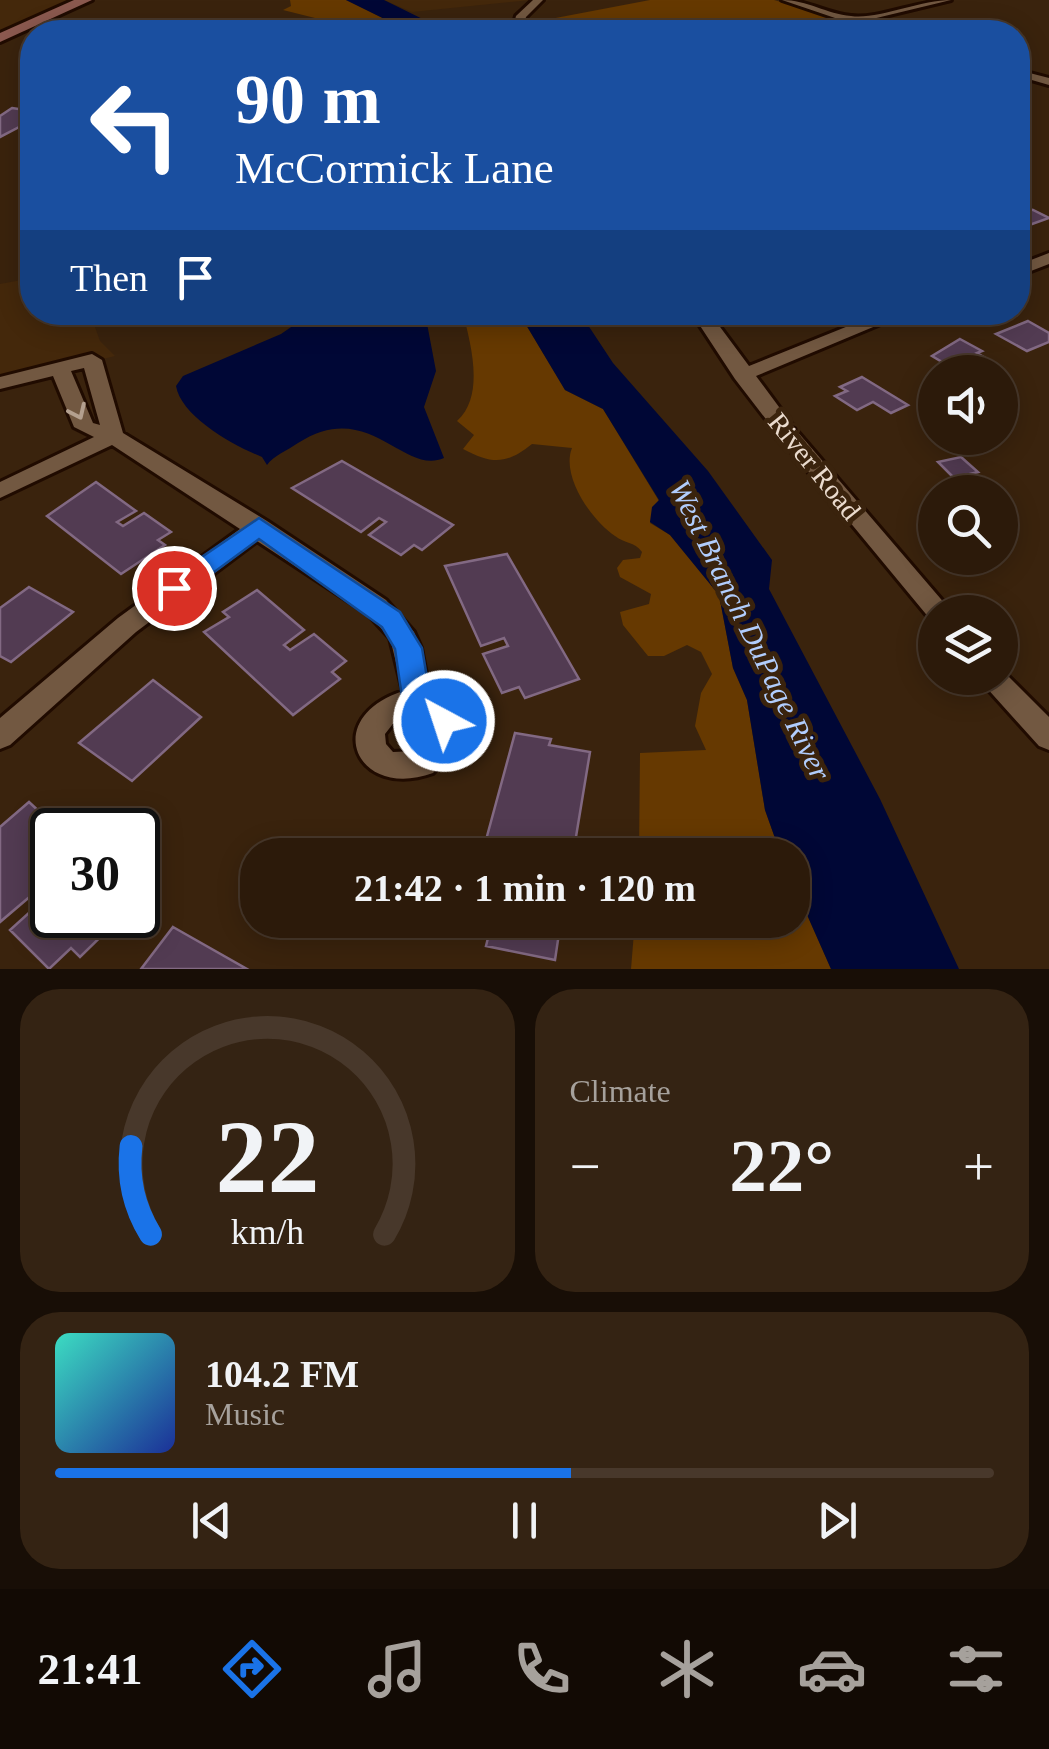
<!DOCTYPE html>
<html lang="en">
<head>
<meta charset="utf-8">
<style>
  body { margin:0; font-family:Georgia,serif; background:#342313; color:#f1f3f6; height:100vh; display:flex; flex-direction:column; font-size:38px; white-space:nowrap }
  * { box-sizing:border-box; margin:0 }
  p { font-size:32px; color:#a6a19c }
  .icon { flex:none; width:55px; height:55px; fill:none; stroke:currentColor; stroke-width:2; stroke-linecap:round; stroke-linejoin:round }
  .map { position:relative; height:969px; overflow:hidden }
  .drawer { display:flex; flex-direction:column; gap:20px; padding:20px; background:#180e06; flex:1 }
  .drawer>* { flex:none }
  .hud { position:absolute; left:20px; top:20px; width:1010px; height:305px; border-radius:40px; box-shadow:0 5px 25px #0003,0 0 0 2px #48382b; background:#1a4fa0; color:#fff; overflow:hidden }
  .buttons { position:absolute; left:918px; top:355px; display:grid; gap:20px }
  .buttons a { display:grid; place-items:center; width:100px; height:100px; border-radius:50%; background:#2c1a0a; box-shadow:0 5px 25px #0003,0 0 0 2px #48382b; font-size:50px }
  .speed { position:absolute; left:30px; top:808px; display:flex; gap:20px; font-size:50px; font-weight:700; text-align:center }
  .speed>* { display:grid; place-content:center; width:130px; height:130px; border-radius:50%; background:#2c1a0a; box-shadow:0 5px 25px #0003,0 0 0 2px #48382b; line-height:1 }
  .speed .limit { border:5px solid #111; border-radius:15px; background:#fff; color:#111 }
  .pin { position:absolute; display:grid; place-items:center; width:85px; height:85px; color:#fff; margin:-42px; border:5px solid #fff; border-radius:50%; box-shadow:0 2px 10px #0007 }
  .me { position:absolute; width:110px; margin:-55px; rotate:320deg; stroke-linejoin:round; filter:drop-shadow(0 0 8px #0008) }
  .turn { display:flex; align-items:center; gap:35px; height:210px; padding:0 50px; font-size:45px }
  .turn .icon { width:130px; height:130px; stroke-width:2.5 }
  .turn b { display:block; font-size:70px; line-height:85px }
  .then { display:flex; align-items:center; height:95px; padding:0 50px; background:#0003; gap:20px; font-size:38px }
  .big { font-size:75px; font-weight:800; line-height:1.1 }
  .drawer .card { flex:1; display:flex; flex-direction:column; justify-content:center; gap:15px; min-width:0; padding:0 35px; border-radius:40px; background:#342313 }
  .drawer .dial { align-items:center; gap:0 }
  .dial svg { height:260px; overflow:visible; fill:none; stroke:#48382b; stroke-width:7; stroke-linecap:round; text-anchor:middle }
  .dial text { fill:#f1f3f6; stroke:none }
  .song { display:flex; align-items:center; gap:30px }
  .cover { width:120px; height:120px; border-radius:15px; background:linear-gradient(135deg,hsl(170 70% 55%),hsl(230 70% 35%)) }
  .played { height:10px; border-radius:5px; background:linear-gradient(90deg,#1a73e8 55%,#48382b 55%) }
  .keys { display:flex; justify-content:space-around; direction:ltr }
  .heat { display:flex; justify-content:space-between; align-items:center; font-size:55px; direction:ltr }
  .drawer .tiles { flex:1; display:grid; gap:20px; grid-template-columns:1fr 1fr }
  .card:last-child { grid-column:span 2 }
  .trip { position:absolute; left:240px; top:838px; width:570px; height:100px; border-radius:40px; background:#2c1a0a; box-shadow:0 5px 25px #0003,0 0 0 2px #48382b; font-weight:800; line-height:100px; text-align:center }
  .tabs { display:flex; height:160px; justify-content:space-around; align-items:center; background:#120a04; color:#a6a19c }
  .tabs .icon { width:70px; height:70px }
  .tabs .active { color:#1a73e8 }
  .tabs b { font-size:45px; color:#f1f3f6 }
  .map>svg:first-child { display:block }
  .built { fill:#44280b }
  .green { fill:#663901 }
  .water { fill:#000736 }
  .building { fill:#523b52; stroke:#826983; stroke-width:2.5 }
  .lines { fill:none; stroke-linecap:round; stroke-linejoin:round }
  .street-casing { stroke:#200b00; stroke-width:6 }
  .secondary-casing { stroke:#200b00; stroke-width:6 }
  .street { fill:#725841; fill-rule:evenodd }
  .secondary { fill:#8b594f; fill-rule:evenodd }
  .oneway { stroke:#b4a08f }
  .route { fill:#1a73e8; stroke:#114b97; stroke-width:2.5 }
  .labels { text-anchor:middle; stroke-width:10; stroke-linejoin:round; paint-order:stroke }
  .street-label { font-size:28px; fill:#eadbce; stroke:#3a230d }
  .water-label { font-size:30px; font-style:italic; fill:#b1cdfd; stroke:#3a230d }
</style>
</head>
<body>
<div class="map">
<svg width="1049" height="969" viewBox="0 0 1049 969">
  <rect width="100%" height="100%" fill="#3a230d"/>
  <path class="built" d="M0,0H73L0,35Z
    M384,0H531L412,12Z
    M32,278V312L90,313L100,341L115,356L0,385V284Z"/>
  <path class="green" d="M290,0H346L411,32H348L331,22L283,10L291,6Z
    M650,0H774L841,19L777,32H523L524,24Z
    M463,313H519L565,390L603,409L659,501L650,523L670,535L719,595L733,668L747,700L765,810L781,855H639L640,753L706,750L695,726L701,693L712,674L701,652L687,645L664,656H648L623,625L620,612L649,604L651,594L620,577L617,568L623,560L640,558L642,552C634,541 625,544 615,536C590,519 561,475 572,448L532,444C507,464 493,465 463,449L474,435L457,421C485,396 471,345 463,313Z
    M793,883L831,969H631L635,920H792Z"/>
  <path class="water" d="M346,0H384L449,32H411Z
    M313,312L425,313L436,371L424,407L444,458C403,476 369,397 298,443C288,450 273,456 267,465L262,457C232,445 181,416 176,386L183,376L281,334Z
    M519,313H580L613,363L708,471L772,560L769,589L880,799L959,969H831L793,883L792,855H781L765,810L747,700L733,668L719,595L670,535L650,522L652,507L659,500L603,409L565,390Z"/>
  <path class="building" d="M12,108L32,111V127L23,125L0,137V116Z
    M1023,208L1033,210L1049,218L1021,228L1018,209Z
    M1028,321L1049,333V342L1027,351L996,334Z
    M960,339L982,351L977,353L987,359L976,363L966,358L949,366L932,356Z
    M862,377L908,405L891,413L873,402L857,410L835,396L847,391L840,387Z
    M961,457L978,472L954,478L938,462Z
    M342,461L453,525L422,550L414,545L401,555L369,535L386,522L379,518L361,532L292,488Z
    M96,482L136,511L117,522L123,526L144,513L171,532L158,540L165,545L121,574L47,516Z
    M507,554L579,679L525,698L519,687L502,693L483,654L508,646L504,638L481,646L445,566Z
    M29,587L73,612L11,662L0,656V608Z
    M257,590L304,630L284,645L290,650L314,634L346,661L332,672L340,679L293,715L204,632L229,617L223,612Z
    M153,680L201,717L132,781L79,743Z
    M515,733L551,739L549,745L590,752L573,855L483,851Z
    M29,802L59,830H52V915H123L80,957L71,948L49,969L10,930L41,902L33,894L0,922V827Z
    M466,920H561L555,960L486,946L490,930L465,925Z
    M173,927L247,969H141Z"/>
  <g class="lines">
    <defs>
      <path id="street" d="M533,0H543L526,17L522,32H512L516,16Z
        M782,0C807,0 827,14 851,16C877,20 920,0 951,0L864,21L896,32H882L852,23L792,32L841,20Z
        M1018,70L1049,78V85L1018,76Z
        M1049,253V264L1018,276V265Z
        M691,312H709L749,366L883,312H909L756,376L796,430L952,612H935V621L930,619L782,440L735,379Z
        M92,354L102,360L123,433L267,521L386,600L414,632L421,648L430,695L438,698L457,721L456,747L433,773C356,801 320,718 403,691L390,638L368,614L257,541L136,632L10,745L0,749V718L118,618L240,529L112,445L0,498V482L94,437L74,427L53,376L0,389V377ZM84,368L100,425L93,423L71,371ZM414,714L428,725L427,741L416,751L393,752L386,744L385,734L399,716Z
        M1000,668L1049,717V750L1039,746L985,686L981,678H1000Z"/>
      <path id="secondary" d="M74,0H92L0,42V33Z"/>
    </defs>
    <use href="#street" class="street-casing"/>
    <use href="#secondary" class="secondary-casing"/>
    <use href="#street" class="street"/>
    <use href="#secondary" class="secondary"/>
  </g>
  <defs><path id="oneway-chevron" d="M-2-3.5L2.5 0L-2 3.5" fill="none" stroke-width="1.6" stroke-linecap="round" stroke-linejoin="round" transform="scale(2.5)"/></defs>
  <use class="oneway" href="#oneway-chevron" transform="translate(78 412) rotate(65)"/>
  <path class="route" d="M259,518L400,612L422,648L430,695L458,721L454,730C434,737 423,717 404,711L395,649L382,627L259,539L183,595H165L161,588L165,582Z"/>
  <g class="labels">
    <g class="street-label">
      <text transform="translate(815 466) rotate(51)" y="10">River Road</text>
    </g>
    <g class="water-label">
      <text transform="translate(750 630) rotate(64)" y="10">West Branch DuPage River</text>
    </g>
  </g>
</svg>
<div class="buttons">
<a><svg class="icon" aria-label="sound" viewBox="0 0 24 24"><path d="M4 9h4l5-4v14l-5-4H4zM17 9q2 3 0 6"/></svg></a>
<a><svg class="icon" aria-label="search" viewBox="0 0 24 24"><circle cx="10" cy="10" r="6"/><path d="M15 15l6 6"/></svg></a>
<a><svg class="icon" aria-label="layers" viewBox="0 0 24 24"><path d="M12 4l9 5-9 5-9-5zM3 14l9 5 9-5"/></svg></a>
</div>
<div class="speed"><div class="limit">30</div></div>
<div class="pin" style="left:174px;top:588px;background:#d93025"><svg class="icon" aria-label="arrive" viewBox="0 0 24 24"><path d="M6 21V4h12l-3 4 3 4H6"/></svg></div>
<svg class="me" style="left:444px;top:721px" viewBox="-20 -20 40 40"><circle r="17" fill="#1a73e8" stroke="#fff" stroke-width="3"/><path d="M0-11L8 9 0 5-8 9z" fill="#fff"/></svg>
<div class="trip">21:42 · 1 min · 120 m</div>
<div class="hud">
<div class="turn"><svg class="icon" aria-label="left" viewBox="0 0 24 24"><path d="M17 20v-9H6M10 6l-5 5 5 5"/></svg><div><b>90 m</b>McCormick Lane</div></div>
<div class="then">Then<svg class="icon" aria-label="arrive" viewBox="0 0 24 24"><path d="M6 21V4h12l-3 4 3 4H6"/></svg></div>
</div>
</div>
<section class="drawer">
<div class="tiles">
<div class="card dial"><svg viewBox="0 0 100 80">
<path d="M14 69A42 42 0 1 1 86 69"/>
<path d="M14 69A42 42 0 0 1 8 42" stroke="#1a73e8"/>
<text x="50" y="56" font-size="32" font-weight="700">22</text>
<text x="50" y="72" font-size="11">km/h</text>
</svg></div>
<div class="card"><p>Climate</p>
<div class="heat"><a>−</a><b class="big">22°</b><a>+</a></div>
</div>
<div class="card">
<div class="song"><i class="cover"></i><div><b>104.2 FM</b><p>Music</p></div></div>
<div class="played"></div>
<div class="keys"><svg class="icon" aria-label="previous" viewBox="0 0 24 24"><path d="M18 5L8 12l10 7zM5 5v14"/></svg><svg class="icon" aria-label="pause" viewBox="0 0 24 24"><path d="M8 5v14M16 5v14"/></svg><svg class="icon" aria-label="next" viewBox="0 0 24 24"><path d="M6 5l10 7-10 7zM19 5v14"/></svg></div>
</div>
</div>
</section>
<nav class="tabs">
<b>21:41</b>
<svg class="icon active" aria-label="directions" viewBox="0 0 24 24"><path d="M12 3l9 9-9 9-9-9zM9 14v-3h6M13 9l2 2-2 2"/></svg>
<svg class="icon" aria-label="music" viewBox="0 0 24 24"><path d="M9 18V5l10-2v13"/><circle cx="6" cy="18" r="3"/><circle cx="16" cy="16" r="3"/></svg>
<svg class="icon" aria-label="phone" viewBox="0 0 24 24"><path d="M5 4h4l2 5-3 2q2 4 5 5l2-3 5 2v4C11 20 4 13 5 4z"/></svg>
<svg class="icon" aria-label="climate" viewBox="0 0 24 24"><path d="M12 3v18M4 7l16 10M4 17L20 7"/></svg>
<svg class="icon" aria-label="car" viewBox="0 0 24 24"><path d="M5 17H2v-5l4-1 3-4h7l3 4 3 1v5h-3M9 17h6M6 11h13"/><circle cx="7" cy="17" r="2"/><circle cx="17" cy="17" r="2"/></svg>
<svg class="icon" aria-label="filters" viewBox="0 0 24 24"><path d="M4 7h16M4 17h16"/><circle cx="9" cy="7" r="2"/><circle cx="15" cy="17" r="2"/></svg>
</nav>
</body>
</html>
